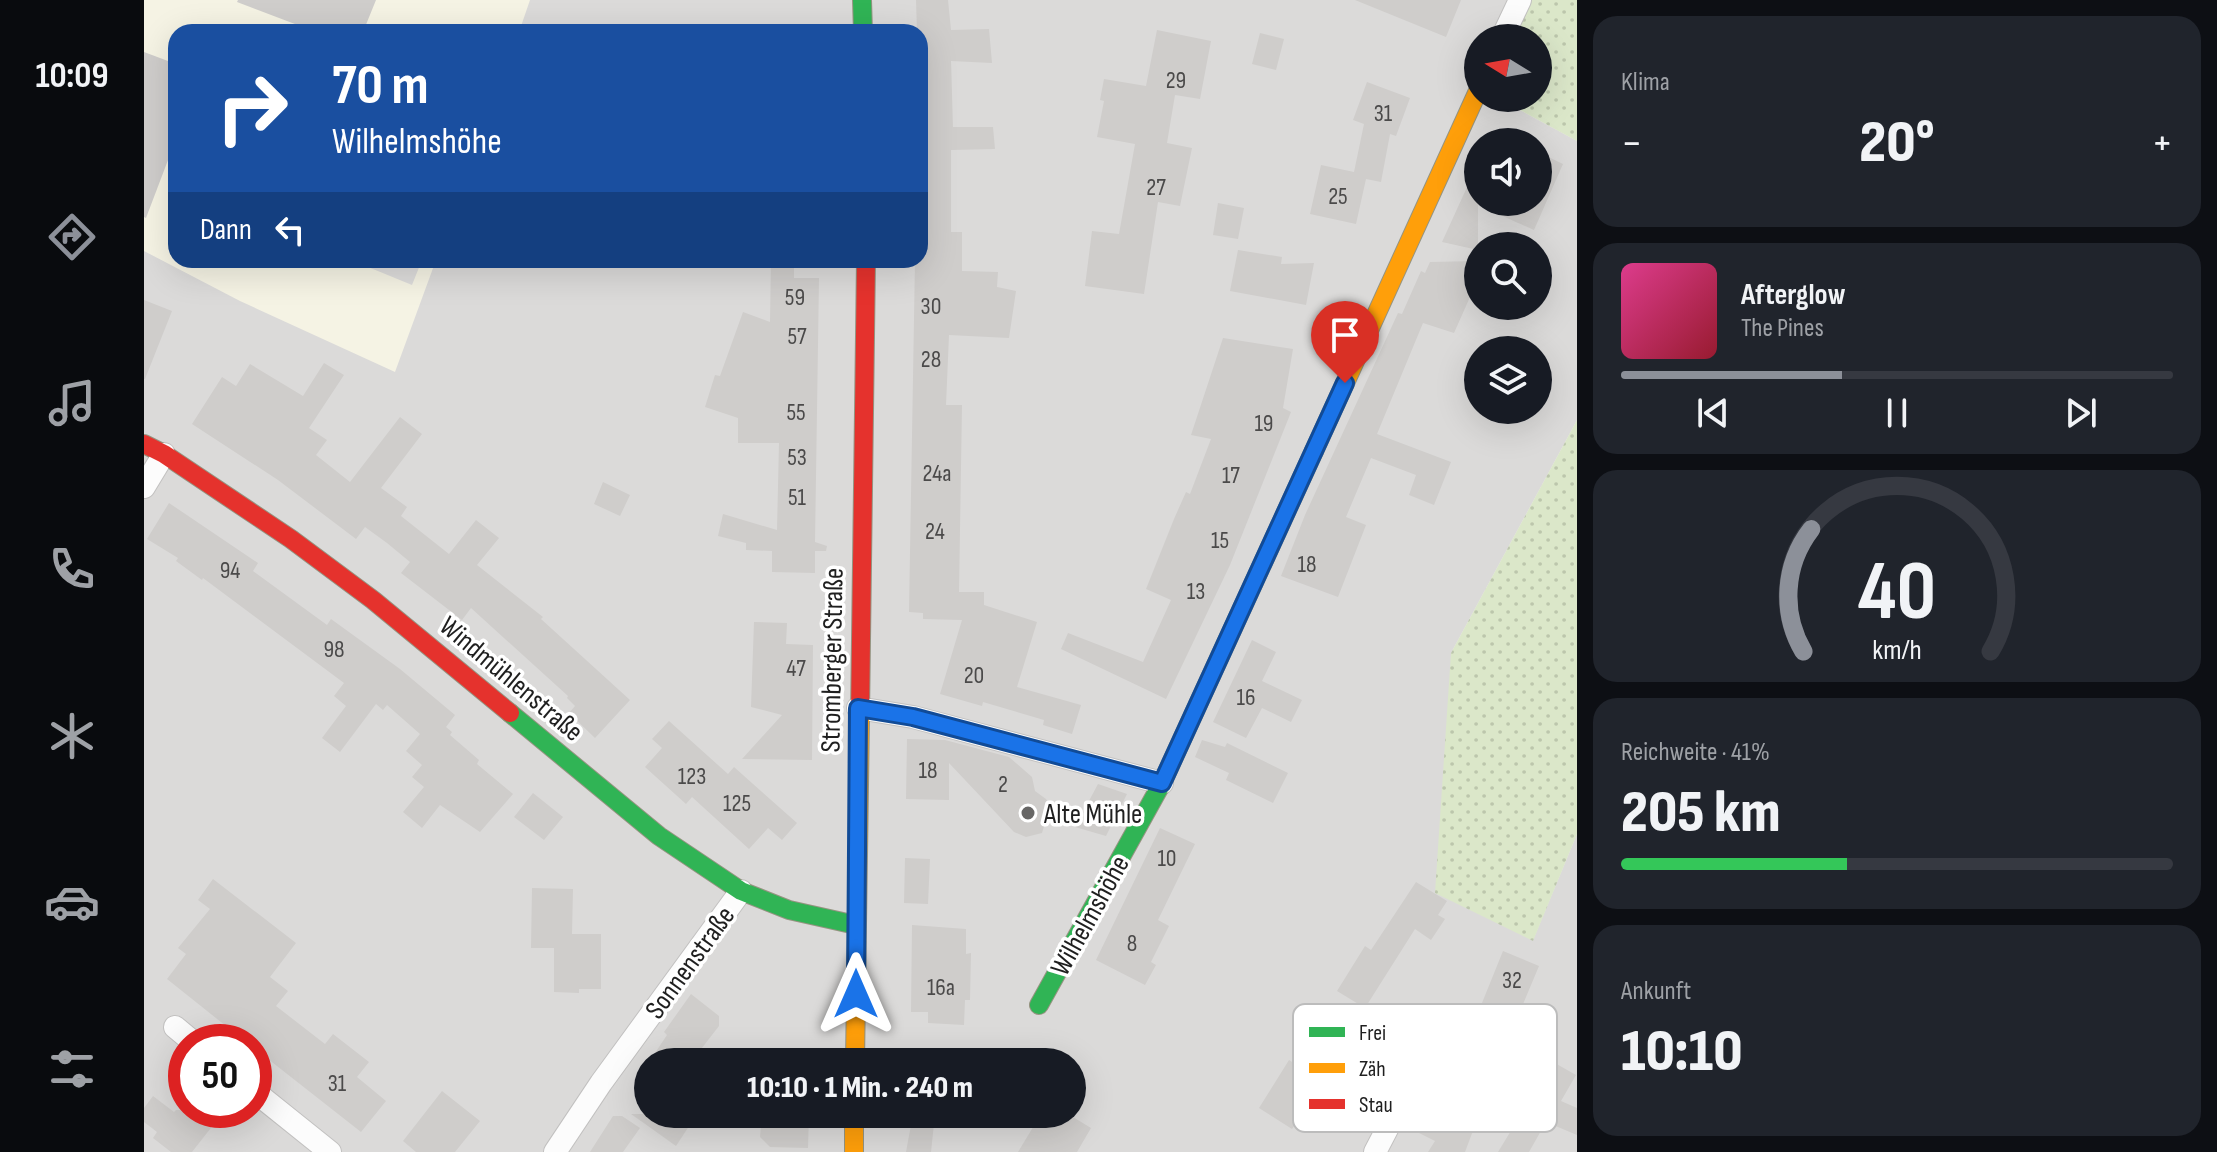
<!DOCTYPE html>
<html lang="de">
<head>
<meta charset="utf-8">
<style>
  body { margin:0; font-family:"Sofia Sans Condensed",sans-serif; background:#20242c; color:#f1f3f6; height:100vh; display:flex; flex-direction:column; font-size:30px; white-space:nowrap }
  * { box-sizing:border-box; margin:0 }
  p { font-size:26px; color:#9ea1a6 }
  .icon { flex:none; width:44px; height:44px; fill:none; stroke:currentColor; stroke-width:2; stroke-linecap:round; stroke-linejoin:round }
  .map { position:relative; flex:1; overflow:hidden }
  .panel { display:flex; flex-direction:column; gap:16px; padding:16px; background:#0d0f14; width:640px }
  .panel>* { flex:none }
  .banner { position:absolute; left:24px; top:24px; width:760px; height:244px; border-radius:24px; box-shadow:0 8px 32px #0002; background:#1a4fa0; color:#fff; overflow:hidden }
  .needle { width:52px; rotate:281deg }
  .tools { position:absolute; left:1320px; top:24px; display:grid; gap:16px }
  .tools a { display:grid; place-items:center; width:88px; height:88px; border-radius:50%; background:#171b24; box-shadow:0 8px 32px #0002; font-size:40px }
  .speed { position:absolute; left:24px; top:1024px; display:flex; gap:16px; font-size:40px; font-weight:700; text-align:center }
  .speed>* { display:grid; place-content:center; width:104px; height:104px; border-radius:50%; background:#171b24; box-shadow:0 8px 32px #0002; line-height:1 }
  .speed .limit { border:12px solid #d22; background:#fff; color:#111 }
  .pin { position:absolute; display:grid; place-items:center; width:68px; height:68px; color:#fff; margin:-82px -34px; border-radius:50% 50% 50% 0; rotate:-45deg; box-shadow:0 0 8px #0007 }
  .pin .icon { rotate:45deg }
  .me { position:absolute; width:88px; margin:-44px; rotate:0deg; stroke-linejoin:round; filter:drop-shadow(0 0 6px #0008) }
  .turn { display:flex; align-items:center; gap:28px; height:168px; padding:0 32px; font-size:36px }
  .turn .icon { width:104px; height:104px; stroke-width:2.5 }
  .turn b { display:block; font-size:56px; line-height:68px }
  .then { display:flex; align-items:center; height:76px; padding:0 32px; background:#0003; gap:16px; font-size:30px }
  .big { font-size:60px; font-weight:800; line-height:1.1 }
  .panel .tile { flex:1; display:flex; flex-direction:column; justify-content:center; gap:12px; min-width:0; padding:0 28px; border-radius:24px; background:#20242c }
  .panel .dial { align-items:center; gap:0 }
  .dial svg { height:208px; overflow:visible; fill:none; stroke:#363941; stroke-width:7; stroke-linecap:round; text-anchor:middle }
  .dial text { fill:#f1f3f6; stroke:none }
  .song { display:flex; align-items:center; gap:24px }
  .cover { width:96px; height:96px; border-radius:12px; background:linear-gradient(135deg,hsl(330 70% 55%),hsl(350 70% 35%)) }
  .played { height:8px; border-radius:4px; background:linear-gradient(90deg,#8c9099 40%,#363941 40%) }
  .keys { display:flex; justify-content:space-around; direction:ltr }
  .heat { display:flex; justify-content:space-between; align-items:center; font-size:44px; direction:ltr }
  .charge { height:12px; border-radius:6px; background:linear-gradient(90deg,#34c759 41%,#363941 0) }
  .trip { position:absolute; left:490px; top:1048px; width:452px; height:80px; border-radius:40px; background:#171b24; box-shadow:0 8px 32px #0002; font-weight:800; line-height:80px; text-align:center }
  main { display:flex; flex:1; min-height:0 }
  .menu { display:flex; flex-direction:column; width:144px; justify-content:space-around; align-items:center; background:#090b0e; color:#9ea1a6 }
  .menu .icon { width:56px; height:56px }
  .menu .selected { color:#8c9099 }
  .menu b { font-size:36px; color:#f1f3f6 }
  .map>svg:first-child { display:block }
  .residential { fill:#dbdad9; fill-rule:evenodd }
  .education { fill:#f5f3e4 }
  .grass { fill:url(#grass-dots) }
  .parking { fill:#dddcdb }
  .building { fill:#cfcdcb }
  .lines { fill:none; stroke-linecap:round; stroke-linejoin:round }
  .street-casing { stroke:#c2c1c0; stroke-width:24 }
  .fast-casing { stroke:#959481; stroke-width:20 }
  .slow-casing { stroke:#959481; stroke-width:20 }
  .jam-casing { stroke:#959481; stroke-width:20 }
  .street { stroke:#fcfcfc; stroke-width:22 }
  .fast { stroke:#30b455; stroke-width:18 }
  .slow { stroke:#ff9f0a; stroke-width:18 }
  .jam { stroke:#e5322d; stroke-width:18 }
  .route-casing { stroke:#114b97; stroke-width:20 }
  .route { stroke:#1a73e8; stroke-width:14 }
  .poi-dot { fill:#676665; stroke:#fff; stroke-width:3 }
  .labels { text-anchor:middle; stroke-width:7; stroke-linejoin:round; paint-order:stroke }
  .number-label { font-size:24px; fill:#4b4a4a }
  .street-label { font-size:28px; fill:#1f1f1f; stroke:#fff }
  .poi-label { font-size:28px; fill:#1f1f1f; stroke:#fff; text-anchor:start }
  .key { fill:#fff; stroke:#bcbcbc; stroke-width:2 }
  .key-label { font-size:22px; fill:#1f1f1f }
</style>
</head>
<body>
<main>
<nav class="menu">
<b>10:09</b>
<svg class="icon selected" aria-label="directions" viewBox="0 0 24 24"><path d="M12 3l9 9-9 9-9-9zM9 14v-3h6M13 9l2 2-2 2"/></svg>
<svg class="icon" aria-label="music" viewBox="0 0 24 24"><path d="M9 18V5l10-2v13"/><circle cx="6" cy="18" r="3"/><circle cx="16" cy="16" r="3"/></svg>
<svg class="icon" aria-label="phone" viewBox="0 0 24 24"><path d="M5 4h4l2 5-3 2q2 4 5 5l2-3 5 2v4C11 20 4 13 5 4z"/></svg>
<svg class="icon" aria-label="climate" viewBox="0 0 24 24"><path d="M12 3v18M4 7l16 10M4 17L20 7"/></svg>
<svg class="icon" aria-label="car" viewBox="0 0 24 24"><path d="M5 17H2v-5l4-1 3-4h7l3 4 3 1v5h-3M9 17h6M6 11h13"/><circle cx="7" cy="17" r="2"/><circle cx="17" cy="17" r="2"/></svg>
<svg class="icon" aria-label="filters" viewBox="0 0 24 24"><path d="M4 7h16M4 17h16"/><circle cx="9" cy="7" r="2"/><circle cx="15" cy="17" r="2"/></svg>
</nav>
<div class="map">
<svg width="1433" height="1152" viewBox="0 0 1433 1152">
  <defs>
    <pattern id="grass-dots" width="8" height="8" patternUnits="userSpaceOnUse" patternTransform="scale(2)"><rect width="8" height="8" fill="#dbe7c9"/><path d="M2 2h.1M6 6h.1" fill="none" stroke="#bcc6ac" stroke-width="1.8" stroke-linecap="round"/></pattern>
  </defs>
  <rect width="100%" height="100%" fill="#eceae8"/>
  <path class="residential" d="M0,0H1383L1370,38H1334V98H1354L1433,141V420L1307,653L1389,940L1433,834V1152H0ZM32,32H776V260H32ZM1334,142H1394V202H1334ZM1334,246H1394V306H1334ZM1334,350H1394V410H1334ZM42,1042H110V1110H42ZM504,1062H928V1114H504Z"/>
  <path class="education" d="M0,0H386L375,32H32V260H292L251,372L96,301L0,251Z"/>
  <path class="grass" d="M1381,0H1433V141L1354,98H1394V38H1369Z
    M1433,420V834L1389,941L1291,893L1307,653Z"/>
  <path class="parking" d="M207,260H278L268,285Z"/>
  <path class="building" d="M94,0H232L219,32H172L93,2Z
    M772,0H804L807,30L845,29L848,63L807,61L809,127H849L851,149L807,150V232H818V271L854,272L853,287L872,291L865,338L805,335L802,405H818L815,592H840V605L893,622L873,687L937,705L928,734L899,725L900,720L839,702L838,706L796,694L818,620L779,619V613L765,612L771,260H776V32H773Z
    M1211,0H1317L1302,37Z
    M1013,30L1067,41L1056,99L1031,95L1023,143L1048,148L1036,206L1014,202L1000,294L941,286L948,231L975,234L991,144L953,137L960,101L956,100L960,79L1002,86Z
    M1116,33L1140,39L1132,70L1108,64Z
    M0,52L32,64V139L2,218L0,217Z
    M1223,82L1266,98L1252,136L1246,134L1237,182L1222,179L1212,224L1166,214L1177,165L1210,172L1220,124L1209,120Z
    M1394,152L1419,164L1390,230L1334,205V250L1298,242L1334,163V202H1394Z
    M1074,203L1100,208L1094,239L1069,235Z
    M1094,250L1138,257L1137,264L1170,263L1162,305L1086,291Z
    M627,260H650V278H675L671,542L683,546L682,551H671V573L628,572V551L602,550V543L574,536L579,514L633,530L635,443H594V418L561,407L571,375L576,376L599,312L626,322Z
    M1334,261V279L1310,333L1279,323L1233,434L1307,462L1290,505L1265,495L1272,475L1227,458L1202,517L1222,525L1194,597L1137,576L1161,515L1254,313L1258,314L1277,271L1281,273L1286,262Z
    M0,300L28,311L1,379H0Z
    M1079,338L1149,349L1139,408L1147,412L1086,565L1022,699L917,649L924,633L999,662L1027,600L1002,589L1030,519L1042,492L1046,494L1067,439L1047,435Z
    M180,363L200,375L165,428L183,440L172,455L206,482L256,417L278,434L237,488L263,507L257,516L305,554L332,520L355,538L333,565L399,617L397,619L486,700L451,738L425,713L431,706L423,698L424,696L327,608L318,620L257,573L266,562L243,543L221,527L212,539L134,480L48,424L78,377L92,386L106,364L159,396Z
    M459,482L486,495L476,516L450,504Z
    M25,503L114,563L109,571L183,625L187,619L256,669L311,715L302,727L308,732L306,735L335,760L333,764L369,794L336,832L296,805L278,828L259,812L280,787L268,777L278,765L262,751L276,734L243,705L239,710L232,704L196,752L178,738L202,706L190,696L200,683L59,578L58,580L32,561L34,558L3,539Z
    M610,622L643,623L642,644L669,645L668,760L598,759L638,715L607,707Z
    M1108,640L1132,652L1118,681L1158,700L1147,722L1118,708L1102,738L1069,722Z
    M525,721L584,774L590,767L653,823L638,840L624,828L605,849L548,797L542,804L501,767L518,748L508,739Z
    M763,739L801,740L865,757L888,777L891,791L902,799L906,806L898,833L882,837L870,832L805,763V800L762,799Z
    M1058,740L1081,747L1083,743L1144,773L1129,803L1082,780L1085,773L1051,757Z
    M954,784L983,794L962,836L931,827Z
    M389,793L419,817L400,840L370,817Z
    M1016,828L1051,844L1014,920L1025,926L1007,962L1012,965L1001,985L952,960Z
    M761,858L786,859L784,904L760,903Z
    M69,879L152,943L126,977L144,991L132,1006L181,1044L189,1034L225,1062L213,1077L242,1101L217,1132L110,1048V1042H102L23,979L42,954L34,948L66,909L54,900Z
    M1272,882L1303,901L1294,915L1301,919L1287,940L1271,929L1221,1008L1193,991L1221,946L1227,950Z
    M388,888L429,889L428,934H457V989H435V993L410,992V948H387Z
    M768,925L822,929V954L827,953L826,1000H821L820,1025L784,1023V1012H767Z
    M1359,951L1395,966L1377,1009L1386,1012L1373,1044L1363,1040L1321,1152H1284L1291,1141L1273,1132L1299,1090L1302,1092Z
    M547,994L575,1016V1026L547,1062H505L523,1035L520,1032Z
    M1145,1060L1181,1083L1173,1096L1181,1101L1167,1122L1157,1116L1148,1129L1115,1108Z
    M1409,1062L1432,1075L1417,1101L1433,1108V1135L1402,1122L1385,1152H1354Z
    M298,1091L336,1121L311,1152H272L259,1141Z
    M9,1096L30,1112L32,1110H81L48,1152H27L9,1138L13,1132L0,1122V1108Z
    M487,1114H553L532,1146Z
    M618,1114H665L664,1148L626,1147L616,1137Z
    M769,1114H791L787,1152H762Z
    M897,1114H924L947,1128L933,1152H874Z
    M469,1116H478L496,1128L479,1152H446Z"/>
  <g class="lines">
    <defs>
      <path id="street" d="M1358,38L1376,0
        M0,487L20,454
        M714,708L769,717L1018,783
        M31,1027L49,1042
        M110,1091L186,1152
        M411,1152L457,1083L597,891
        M1231,1152L1302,1016"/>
      <path id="fast" d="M718,0L719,32
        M366,713L515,836L597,891L645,910L712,925
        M895,1005L1018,783L1170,451"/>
      <path id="slow" d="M1170,451L1334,91
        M711,1062L716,716
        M710,1114V1152"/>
      <path id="jam" d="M0,444L20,454L147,539L229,600L366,713
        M716,716L722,260"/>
    </defs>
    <use href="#street" class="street-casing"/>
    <use href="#fast" class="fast-casing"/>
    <use href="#slow" class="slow-casing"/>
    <use href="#jam" class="jam-casing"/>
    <use href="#street" class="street"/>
    <use href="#fast" class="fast"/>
    <use href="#slow" class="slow"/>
    <use href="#jam" class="jam"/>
  </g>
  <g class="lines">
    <defs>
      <path id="route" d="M712,994L714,708L769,717L1018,783L1201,383"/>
    </defs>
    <use href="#route" class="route-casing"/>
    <use href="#route" class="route"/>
  </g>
  <circle class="poi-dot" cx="884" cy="813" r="8"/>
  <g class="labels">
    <g class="number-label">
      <text x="1032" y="88">29</text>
      <text x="1239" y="121">31</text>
      <text x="1012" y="195">27</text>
      <text x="1194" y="204">25</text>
      <text x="651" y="305">59</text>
      <text x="787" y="314">30</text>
      <text x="653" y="344">57</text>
      <text x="787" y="367">28</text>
      <text x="652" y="420">55</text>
      <text x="1120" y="431">19</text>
      <text x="653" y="465">53</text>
      <text x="793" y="481">24a</text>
      <text x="1087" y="483">17</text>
      <text x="653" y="505">51</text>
      <text x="791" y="539">24</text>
      <text x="1076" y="548">15</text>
      <text x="1163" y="572">18</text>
      <text x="86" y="578">94</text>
      <text x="1052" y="599">13</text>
      <text x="190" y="657">98</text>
      <text x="652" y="676">47</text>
      <text x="830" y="683">20</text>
      <text x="1102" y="705">16</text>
      <text x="784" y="778">18</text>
      <text x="548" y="784">123</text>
      <text x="859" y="792">2</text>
      <text x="593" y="811">125</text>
      <text x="1023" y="866">10</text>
      <text x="988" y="951">8</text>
      <text x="1368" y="988">32</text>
      <text x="797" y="995">16a</text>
      <text x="193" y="1091">31</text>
    </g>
    <g class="street-label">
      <text transform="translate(687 660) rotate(-89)" y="10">Stromberger Straße</text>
      <text transform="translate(368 678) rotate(40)" y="10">Windmühlenstraße</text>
      <text transform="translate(945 915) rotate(-61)" y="10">Wilhelmshöhe</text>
      <text transform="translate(545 962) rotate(-54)" y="10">Sonnenstraße</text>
    </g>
    <g class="poi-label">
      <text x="900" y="823">Alte Mühle</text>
    </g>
  </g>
  <rect x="1149" y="1004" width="264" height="128" rx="12" class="key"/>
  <rect x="1165" y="1027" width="36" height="10" fill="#30b455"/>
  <rect x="1165" y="1063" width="36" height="10" fill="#ff9f0a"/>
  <rect x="1165" y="1099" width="36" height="10" fill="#e5322d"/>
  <g class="key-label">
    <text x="1215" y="1040">Frei</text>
    <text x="1215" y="1076">Zäh</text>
    <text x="1215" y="1112">Stau</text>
  </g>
</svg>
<div class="tools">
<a><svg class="needle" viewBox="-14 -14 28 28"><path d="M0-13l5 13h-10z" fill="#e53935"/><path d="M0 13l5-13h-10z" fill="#9ea1a6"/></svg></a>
<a><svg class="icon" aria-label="sound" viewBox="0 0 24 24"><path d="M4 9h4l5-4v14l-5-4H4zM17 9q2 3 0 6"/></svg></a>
<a><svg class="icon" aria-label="search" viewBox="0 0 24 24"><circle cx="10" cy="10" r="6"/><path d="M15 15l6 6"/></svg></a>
<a><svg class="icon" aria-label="layers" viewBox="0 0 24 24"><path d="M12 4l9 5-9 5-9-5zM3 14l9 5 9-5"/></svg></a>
</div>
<div class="speed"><div class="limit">50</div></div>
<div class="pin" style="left:1201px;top:383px;background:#d93025"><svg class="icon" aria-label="arrive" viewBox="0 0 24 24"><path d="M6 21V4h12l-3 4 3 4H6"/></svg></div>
<svg class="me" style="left:712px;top:994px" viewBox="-20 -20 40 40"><path d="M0-17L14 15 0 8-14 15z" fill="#1a73e8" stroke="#fff" stroke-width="4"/></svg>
<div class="trip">10:10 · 1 Min. · 240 m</div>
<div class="banner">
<div class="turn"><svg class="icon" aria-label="right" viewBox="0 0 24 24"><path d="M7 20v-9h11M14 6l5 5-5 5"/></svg><div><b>70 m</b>Wilhelmshöhe</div></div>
<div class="then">Dann<svg class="icon" aria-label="left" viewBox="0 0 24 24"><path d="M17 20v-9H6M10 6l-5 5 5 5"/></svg></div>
</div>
</div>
<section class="panel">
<div class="tile"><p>Klima</p>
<div class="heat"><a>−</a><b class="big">20°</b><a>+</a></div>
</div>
<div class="tile">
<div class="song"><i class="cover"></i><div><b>Afterglow</b><p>The Pines</p></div></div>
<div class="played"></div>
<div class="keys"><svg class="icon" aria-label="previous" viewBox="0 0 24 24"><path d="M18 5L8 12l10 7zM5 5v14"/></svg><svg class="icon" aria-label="pause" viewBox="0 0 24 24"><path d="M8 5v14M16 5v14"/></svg><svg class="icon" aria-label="next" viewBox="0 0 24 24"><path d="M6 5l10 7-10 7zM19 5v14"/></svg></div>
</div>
<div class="tile dial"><svg viewBox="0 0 100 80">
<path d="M14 69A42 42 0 1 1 86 69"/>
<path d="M14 69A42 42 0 0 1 17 22" stroke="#8c9099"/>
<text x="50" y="56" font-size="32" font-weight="700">40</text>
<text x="50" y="72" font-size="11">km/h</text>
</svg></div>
<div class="tile"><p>Reichweite · 41%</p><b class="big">205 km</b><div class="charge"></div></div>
<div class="tile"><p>Ankunft</p><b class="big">10:10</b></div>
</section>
</main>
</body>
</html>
